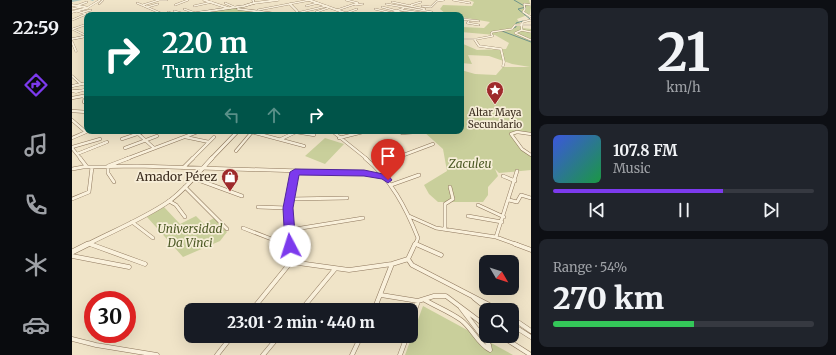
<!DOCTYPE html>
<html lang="en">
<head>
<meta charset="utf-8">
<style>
  body { margin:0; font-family:Merriweather,serif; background:#20242c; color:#f1f3f6; height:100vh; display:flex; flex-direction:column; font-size:15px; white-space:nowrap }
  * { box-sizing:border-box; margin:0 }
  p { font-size:13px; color:#9ea1a6 }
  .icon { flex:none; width:22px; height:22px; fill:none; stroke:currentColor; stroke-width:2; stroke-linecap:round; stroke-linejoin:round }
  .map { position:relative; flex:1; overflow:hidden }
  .panel { display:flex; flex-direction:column; gap:8px; padding:8px; background:#0d0f14; width:305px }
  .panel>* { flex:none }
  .banner { position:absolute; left:12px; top:12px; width:380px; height:122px; border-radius:8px; box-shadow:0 4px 16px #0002; background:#00695c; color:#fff; overflow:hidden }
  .needle { width:26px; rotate:129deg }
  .buttons { position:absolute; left:407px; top:255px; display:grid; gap:8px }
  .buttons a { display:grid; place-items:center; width:40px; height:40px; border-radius:8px; background:#171b24; box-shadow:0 4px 16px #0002; font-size:20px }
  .speed { position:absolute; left:12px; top:291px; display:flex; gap:8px; font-size:20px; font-weight:700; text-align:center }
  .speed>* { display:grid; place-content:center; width:52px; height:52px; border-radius:50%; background:#171b24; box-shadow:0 4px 16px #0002; line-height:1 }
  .speed .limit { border:6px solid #d22; background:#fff; color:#111 }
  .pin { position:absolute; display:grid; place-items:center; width:34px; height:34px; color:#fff; margin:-41px -17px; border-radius:50% 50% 50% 0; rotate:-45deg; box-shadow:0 0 4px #0007 }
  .pin .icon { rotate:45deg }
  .me { position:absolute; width:44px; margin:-22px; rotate:355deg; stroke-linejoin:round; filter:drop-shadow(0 0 3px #0008) }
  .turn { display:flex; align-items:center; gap:14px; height:84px; padding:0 12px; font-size:18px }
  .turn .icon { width:52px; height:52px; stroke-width:2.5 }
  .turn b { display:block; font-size:28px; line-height:34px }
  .lanes { display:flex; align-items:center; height:38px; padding:0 12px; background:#0003; justify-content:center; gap:20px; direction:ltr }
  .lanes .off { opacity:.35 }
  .big { font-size:30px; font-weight:800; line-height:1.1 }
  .panel .tile { flex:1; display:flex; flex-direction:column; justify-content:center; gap:6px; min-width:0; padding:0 14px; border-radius:8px; background:#20242c }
  .panel .dial { align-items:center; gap:0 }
  .dial b { font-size:52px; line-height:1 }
  .song { display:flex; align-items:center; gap:12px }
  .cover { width:48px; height:48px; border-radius:6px; background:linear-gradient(135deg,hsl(230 70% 55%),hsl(140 70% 35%)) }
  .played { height:4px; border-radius:2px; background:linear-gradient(90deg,#7c3aed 65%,#363941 65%) }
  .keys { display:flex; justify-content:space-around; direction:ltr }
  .charge { height:6px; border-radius:3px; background:linear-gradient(90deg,#34c759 54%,#363941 0) }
  .trip { position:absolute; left:112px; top:303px; width:234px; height:40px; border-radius:8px; background:#171b24; box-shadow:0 4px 16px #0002; font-weight:800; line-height:40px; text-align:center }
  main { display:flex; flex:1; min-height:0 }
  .dock { display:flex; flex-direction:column; width:72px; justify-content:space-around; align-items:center; background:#090b0e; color:#9ea1a6 }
  .dock .icon { width:28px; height:28px }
  .dock .current { color:#7c3aed }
  .dock b { font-size:18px; color:#f1f3f6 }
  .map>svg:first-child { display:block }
  .green { fill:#c9cf9b }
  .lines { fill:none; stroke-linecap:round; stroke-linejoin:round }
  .stream { stroke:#6f938a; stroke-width:1 }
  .river { fill:#a9c4bc; fill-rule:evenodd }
  .minor-far4-casing { stroke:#8d765c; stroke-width:2 }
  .minor-far3-casing { stroke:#8d765c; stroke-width:2.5 }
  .minor-far2-casing { stroke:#8d765c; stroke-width:3.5 }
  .minor-far1-casing { stroke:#8d765c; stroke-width:4 }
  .minor-casing { stroke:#8d765c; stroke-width:5 }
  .tertiary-far3-casing { stroke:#8d765c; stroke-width:2.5 }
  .tertiary-far2-casing { stroke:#8d765c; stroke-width:4 }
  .tertiary-far1-casing { stroke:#8d765c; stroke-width:4.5 }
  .tertiary-casing { stroke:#8d765c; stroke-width:6 }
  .secondary-far1-casing { stroke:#6f573f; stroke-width:2.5 }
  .secondary-casing { stroke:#6f573f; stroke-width:3 }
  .minor-far4 { stroke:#faf1dc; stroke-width:1.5 }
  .minor-far3 { stroke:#faf1dc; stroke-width:2 }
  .minor-far2 { stroke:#faf1dc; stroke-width:2.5 }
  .minor-far1 { stroke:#faf1dc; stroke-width:3 }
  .minor { stroke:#faf1dc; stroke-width:4 }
  .tertiary-far3 { stroke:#faf1dc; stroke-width:2 }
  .tertiary-far2 { stroke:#faf1dc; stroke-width:3 }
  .tertiary-far1 { stroke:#faf1dc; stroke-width:3.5 }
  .tertiary { stroke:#faf1dc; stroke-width:5 }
  .secondary-far1 { stroke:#faf1dc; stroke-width:2 }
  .secondary { stroke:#faf1dc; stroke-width:2.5 }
  .route { fill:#7c3aed; stroke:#51269a }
  .labels { text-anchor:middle; stroke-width:3.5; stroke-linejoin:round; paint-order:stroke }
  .far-poi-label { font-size:10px; fill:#3d2e20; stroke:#f7eed8 }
  .park-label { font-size:12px; font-style:italic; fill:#4d5a26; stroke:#f7eed8 }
  .poi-label { font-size:12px; fill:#3d2e20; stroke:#f7eed8; text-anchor:end }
</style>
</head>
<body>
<main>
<nav class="dock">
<b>22:59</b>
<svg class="icon current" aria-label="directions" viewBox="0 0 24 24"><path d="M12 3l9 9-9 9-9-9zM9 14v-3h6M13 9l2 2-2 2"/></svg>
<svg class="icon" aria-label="music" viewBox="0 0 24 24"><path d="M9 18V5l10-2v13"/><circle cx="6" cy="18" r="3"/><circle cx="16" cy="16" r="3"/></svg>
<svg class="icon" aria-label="phone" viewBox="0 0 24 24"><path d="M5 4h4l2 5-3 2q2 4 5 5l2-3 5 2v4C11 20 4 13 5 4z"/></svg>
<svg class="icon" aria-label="climate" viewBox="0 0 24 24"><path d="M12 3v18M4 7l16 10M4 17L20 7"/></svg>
<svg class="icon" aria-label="car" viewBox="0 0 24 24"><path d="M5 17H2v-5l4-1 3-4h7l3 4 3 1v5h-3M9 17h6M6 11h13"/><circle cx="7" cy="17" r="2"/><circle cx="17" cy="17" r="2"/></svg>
</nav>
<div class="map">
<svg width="459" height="355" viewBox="0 0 459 355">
  <rect width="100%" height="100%" fill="#f0e4c8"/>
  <path class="green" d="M397,0H457L459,7L458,14L445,19L451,28L459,29V134L448,133L439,136L450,150L459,155V170L427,173L423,169L426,176L416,187V195L411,202H366L357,194L352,185L375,171L371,149L351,131H389V70L403,74L424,75L431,67H458L440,64L417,56L396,55L400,64L389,63V43L405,50L434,49L437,43L423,35L389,32V27L412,28L418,22L389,17V15L374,14L368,9L371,5L400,6L402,2Z
    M170,6V9L188,12L191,15H162L157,12L148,14L141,11Z
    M253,138L272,144L253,164L233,156Z
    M92,207L108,224L124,216L132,224L142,218L155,232L148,241L111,257L75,217Z
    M351,306L441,355H333Z"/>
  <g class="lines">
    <path class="stream" d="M442,0L454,7L446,9L458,19
      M439,29L444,27V23L451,21
      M430,31L459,42"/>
    <path class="river" d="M0,0H10L0,2Z
      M18,0H22L21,1Z"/>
    <defs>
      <path id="minor-far4" d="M274,0L286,3
        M381,0L398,3
        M320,2L353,9L350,11
        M65,3L93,15
        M153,3L162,7
        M27,4L31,0
        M314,4L360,12
        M452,4L453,9L451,12L459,17
        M452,4L459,5
        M71,5L87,0H95
        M103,5L116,0
        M283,5L291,4
        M339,5L349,2
        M4,6L15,2
        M122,6L140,2
        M234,6L246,3
        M350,6L359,7L365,1L372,0
        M75,7L86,4
        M310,7L325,11
        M15,8L28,0
        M0,9L9,7
        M112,9L123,13
        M303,9L320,13
        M186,10L238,0
        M265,10L286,3
        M329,10L363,15
        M102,11L113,14
        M324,11L340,15
        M11,12L19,10
        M96,12L104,15
        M129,12L137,15
        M244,12L256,8
        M225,13L255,6
        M274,13L285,9
        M301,15L303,14
        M315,15L332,8
        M389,19L407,21
        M0,20L14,14L5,11
        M398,20L395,23L407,25
        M449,25L450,30L443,33L459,40
        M449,25L451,22L459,20
        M0,29L15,36
        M1,29L15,24
        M449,30L459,32
        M389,39H405L421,36L419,34L420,32L440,29L443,25H459"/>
      <path id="minor-far3" d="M403,40L407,46L429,49L432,62L431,66
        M0,42L4,51
        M0,76L9,84
        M0,91L4,92L15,89"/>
      <path id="minor-far2" d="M2,91H6
        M0,98L11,96L13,98L12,102L15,103
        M0,111L15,112
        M0,120L14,132L0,138
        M63,131L82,148
        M176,131L232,146
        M260,131L295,159
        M326,131L330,133L344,132
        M224,132L242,135L239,131
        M459,134L445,132L439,134L450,149L459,155
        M113,137L137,142
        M267,138L295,131
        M50,139L74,131
        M209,139L224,132
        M0,147L28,139
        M0,148L9,159
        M53,148L85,136
        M164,151L180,132
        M5,154L35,142
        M54,159L128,131
        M120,159L142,137
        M321,159L361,144"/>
      <path id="minor-far1" d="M8,158L15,167
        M293,158C319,179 334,208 346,238L343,245
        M303,166L324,158
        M111,168L121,158
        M0,169L11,167L65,166L292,173L313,177
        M431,176L443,181
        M121,178L170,196
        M42,182L36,173V166L57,158
        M319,185L347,175
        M113,187L155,229
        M0,199L17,192L20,167
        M218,199L275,198
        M437,200L445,202L449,195L459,198
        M97,201L104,205L113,217
        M406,205L432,217
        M186,207L216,208
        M337,216L364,228L424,237L446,245
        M396,216L430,222
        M60,222L81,238
        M171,228L215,245
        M373,229V204L381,199L378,187
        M217,230L291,218
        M424,237L445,171
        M18,244L20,245
        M344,244L346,245
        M218,245L216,208L223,172"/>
      <path id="minor" d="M18,244L73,264
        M213,244L218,246
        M344,244L369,255
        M443,244L459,250
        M0,256L57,267
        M336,259L340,265L427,310
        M219,262L277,270L320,264L336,259L343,244
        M309,295L346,301L362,296H374L414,326
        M402,298L417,310
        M353,300C365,307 378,312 389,320C400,328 406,344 418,350L417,345L389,308
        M180,310L219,262L218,244
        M229,310L263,269
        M302,310L320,264
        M440,318L459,331
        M339,322L346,301
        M440,325L459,337
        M429,336L459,355
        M0,339L24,345L85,355
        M145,355L160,336
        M191,355L207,336
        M280,355L289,336
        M328,355L335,336"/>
      <path id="tertiary-far3" d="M132,0L156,8
        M237,0L279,15
        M182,3L206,0
        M218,4L225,11V15
        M0,5L13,7
        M0,12L15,8"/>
      <path id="tertiary-far2" d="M139,159L166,131"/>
      <path id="tertiary-far1" d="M14,245C41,231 71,219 96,202C113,190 126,173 140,158"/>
      <path id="tertiary" d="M0,252L16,244"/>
      <path id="secondary-far1" d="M166,9L214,15
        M110,15L172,6L182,3L181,0
        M0,39L15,36"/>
      <path id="secondary" d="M0,86L15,83"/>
    </defs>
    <use href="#minor-far4" class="minor-far4-casing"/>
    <use href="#minor-far3" class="minor-far3-casing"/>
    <use href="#minor-far2" class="minor-far2-casing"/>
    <use href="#minor-far1" class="minor-far1-casing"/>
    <use href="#minor" class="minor-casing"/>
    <use href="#tertiary-far3" class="tertiary-far3-casing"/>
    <use href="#tertiary-far2" class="tertiary-far2-casing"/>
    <use href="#tertiary-far1" class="tertiary-far1-casing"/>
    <use href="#tertiary" class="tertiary-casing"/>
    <use href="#secondary-far1" class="secondary-far1-casing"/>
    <use href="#secondary" class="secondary-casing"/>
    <use href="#minor-far4" class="minor-far4"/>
    <use href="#minor-far3" class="minor-far3"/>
    <use href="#minor-far2" class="minor-far2"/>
    <use href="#minor-far1" class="minor-far1"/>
    <use href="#minor" class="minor"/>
    <use href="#tertiary-far3" class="tertiary-far3"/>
    <use href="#tertiary-far2" class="tertiary-far2"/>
    <use href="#tertiary-far1" class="tertiary-far1"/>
    <use href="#tertiary" class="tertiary"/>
    <use href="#secondary-far1" class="secondary-far1"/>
    <use href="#secondary" class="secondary"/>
  </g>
  <path class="route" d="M223,169L292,170L316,175L320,180L316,183L310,179L292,176L227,175L221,208L224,246L222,249L218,250L214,249L213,246L211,208L218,172Z"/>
  <defs>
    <symbol id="sight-pin" viewBox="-11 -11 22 30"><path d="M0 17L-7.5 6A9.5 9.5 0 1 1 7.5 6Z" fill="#9e2a2b" stroke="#f7eed8"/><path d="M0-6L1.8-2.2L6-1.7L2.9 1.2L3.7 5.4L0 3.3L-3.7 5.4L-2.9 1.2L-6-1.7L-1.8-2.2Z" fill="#fff"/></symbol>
    <symbol id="shop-pin" viewBox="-11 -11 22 30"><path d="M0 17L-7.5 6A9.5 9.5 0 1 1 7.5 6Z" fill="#9e2a2b" stroke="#f7eed8"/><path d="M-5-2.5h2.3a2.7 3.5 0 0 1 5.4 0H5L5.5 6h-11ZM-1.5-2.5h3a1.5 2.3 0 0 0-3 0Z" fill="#fff"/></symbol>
  </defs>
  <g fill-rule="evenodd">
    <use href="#sight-pin" x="413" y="80" width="20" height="27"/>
    <use href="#shop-pin" x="148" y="167" width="20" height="27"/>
  </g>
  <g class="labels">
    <g class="far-poi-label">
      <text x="423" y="116">Altar Maya<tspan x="423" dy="12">Secundario</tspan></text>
    </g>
    <g class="park-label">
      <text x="398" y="168">Zaculeu</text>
      <text x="118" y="233">Universidad<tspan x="118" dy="14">Da Vinci</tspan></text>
    </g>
    <g class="poi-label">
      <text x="145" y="181">Amador Pérez</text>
    </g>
  </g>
</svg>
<div class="buttons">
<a><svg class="needle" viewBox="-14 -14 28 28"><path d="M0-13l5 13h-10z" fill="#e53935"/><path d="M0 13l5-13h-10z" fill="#9ea1a6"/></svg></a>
<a><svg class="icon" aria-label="search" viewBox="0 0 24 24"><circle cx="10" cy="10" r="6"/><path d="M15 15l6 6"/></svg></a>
</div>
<div class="speed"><div class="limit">30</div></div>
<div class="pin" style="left:316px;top:180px;background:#d93025"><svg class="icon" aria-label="arrive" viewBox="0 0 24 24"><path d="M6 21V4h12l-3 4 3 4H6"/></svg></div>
<svg class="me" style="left:218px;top:246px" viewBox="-20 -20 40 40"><circle r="19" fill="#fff"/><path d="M0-13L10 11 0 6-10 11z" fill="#7c3aed"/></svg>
<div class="trip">23:01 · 2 min · 440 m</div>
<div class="banner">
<div class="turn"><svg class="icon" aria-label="right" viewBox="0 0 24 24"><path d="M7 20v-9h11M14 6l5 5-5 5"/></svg><div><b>220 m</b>Turn right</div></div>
<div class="lanes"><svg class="icon off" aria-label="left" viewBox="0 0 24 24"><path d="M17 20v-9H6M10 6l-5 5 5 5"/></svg><svg class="icon off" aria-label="ahead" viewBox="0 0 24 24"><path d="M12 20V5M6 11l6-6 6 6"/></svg><svg class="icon" aria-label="right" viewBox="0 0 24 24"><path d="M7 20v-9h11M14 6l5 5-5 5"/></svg></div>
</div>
</div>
<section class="panel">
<div class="tile dial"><b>21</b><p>km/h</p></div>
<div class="tile">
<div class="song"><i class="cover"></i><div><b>107.8 FM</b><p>Music</p></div></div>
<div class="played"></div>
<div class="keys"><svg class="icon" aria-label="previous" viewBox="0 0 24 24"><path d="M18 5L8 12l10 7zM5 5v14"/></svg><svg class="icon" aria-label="pause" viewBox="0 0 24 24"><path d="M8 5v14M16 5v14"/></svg><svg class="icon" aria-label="next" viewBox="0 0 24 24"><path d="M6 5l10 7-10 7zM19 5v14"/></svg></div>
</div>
<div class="tile"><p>Range · 54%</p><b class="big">270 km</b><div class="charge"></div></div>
</section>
</main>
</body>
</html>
